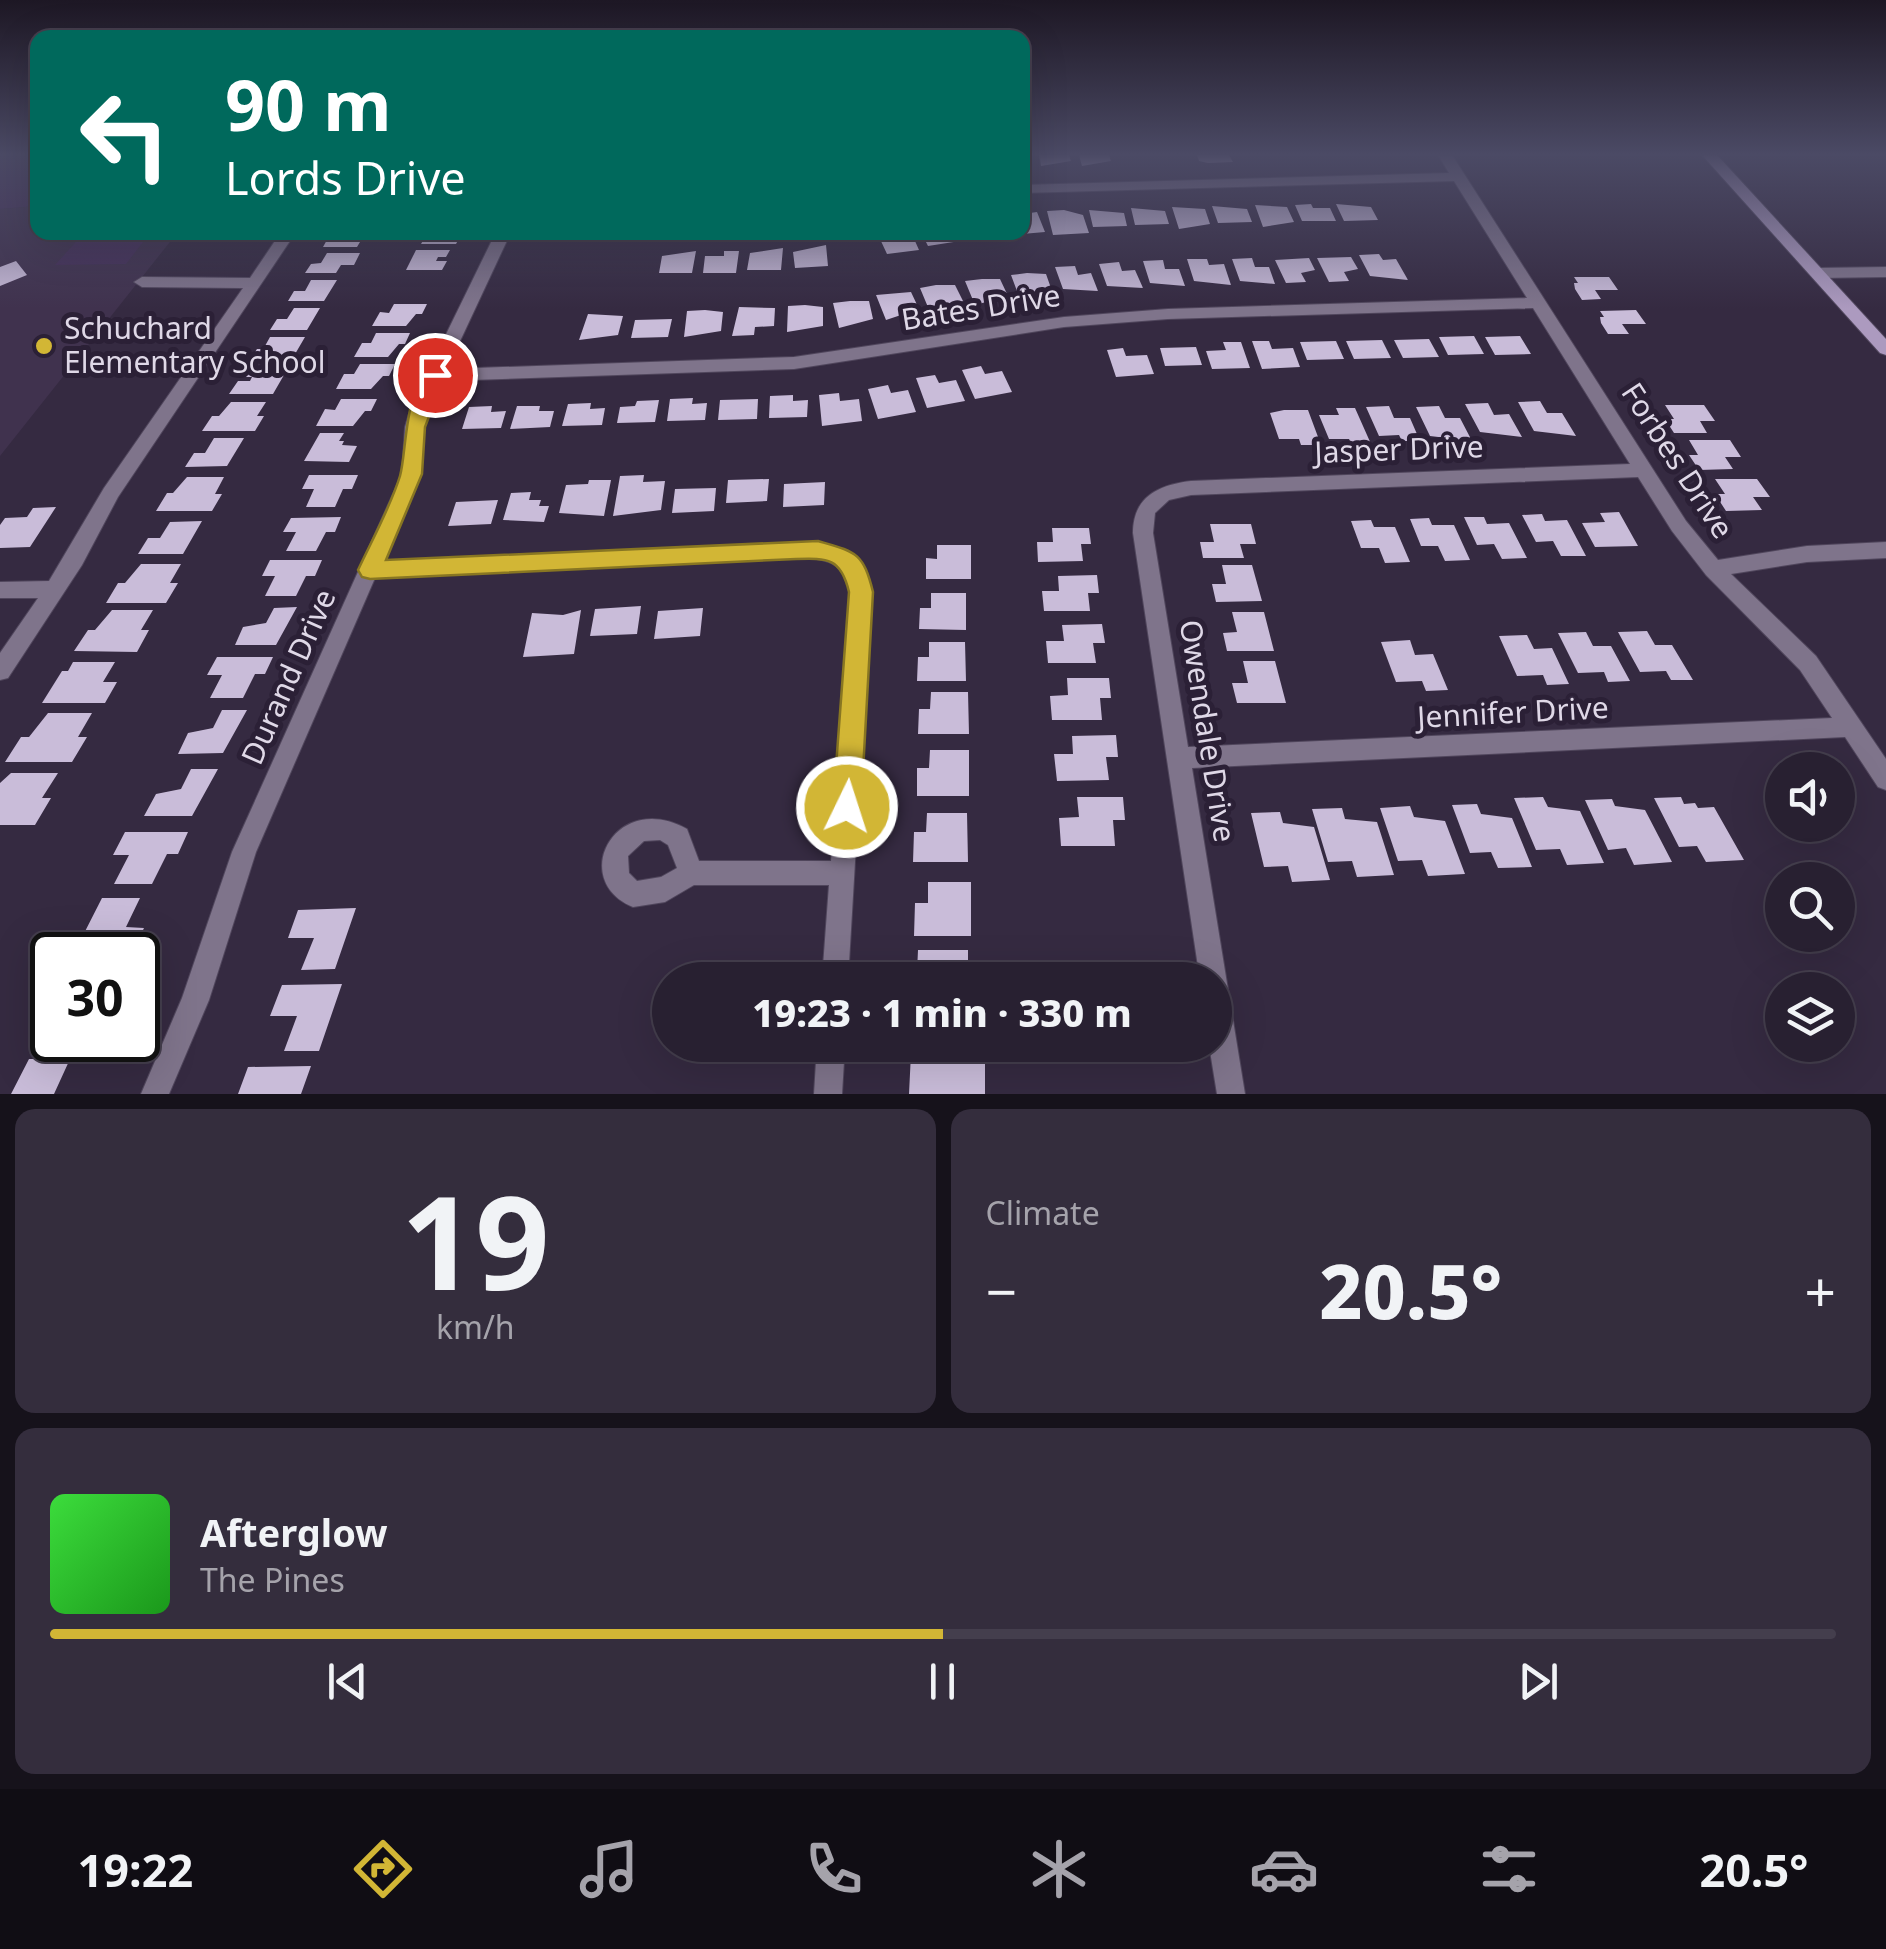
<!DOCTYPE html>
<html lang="en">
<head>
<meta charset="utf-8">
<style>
  body { margin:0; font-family:"Noto Sans",sans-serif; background:#342d3d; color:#f1f3f6; height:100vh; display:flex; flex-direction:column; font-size:38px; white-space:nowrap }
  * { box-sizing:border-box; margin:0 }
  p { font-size:32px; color:#a5a3ab }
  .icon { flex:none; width:55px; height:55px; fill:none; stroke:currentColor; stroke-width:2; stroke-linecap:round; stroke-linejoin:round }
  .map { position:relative; height:1094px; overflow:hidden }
  .details { display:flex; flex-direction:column; gap:15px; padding:15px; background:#16121b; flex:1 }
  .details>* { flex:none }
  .banner { position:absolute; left:30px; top:30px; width:1000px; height:210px; border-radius:20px; box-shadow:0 10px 40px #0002,0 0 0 2px #443e4d; background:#00695c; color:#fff; overflow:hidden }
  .buttons { position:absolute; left:1765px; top:752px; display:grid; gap:20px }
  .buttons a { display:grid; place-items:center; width:90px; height:90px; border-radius:50%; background:#282031; box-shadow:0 10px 40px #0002,0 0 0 2px #443e4d; font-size:50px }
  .speed { position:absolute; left:30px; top:932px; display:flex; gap:20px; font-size:50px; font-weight:700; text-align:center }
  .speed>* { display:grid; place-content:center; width:130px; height:130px; border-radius:50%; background:#282031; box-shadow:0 10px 40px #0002,0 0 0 2px #443e4d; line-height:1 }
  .speed .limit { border:5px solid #111; border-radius:15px; background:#fff; color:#111 }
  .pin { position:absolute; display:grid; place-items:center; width:85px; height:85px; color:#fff; margin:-42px; border:5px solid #fff; border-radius:50%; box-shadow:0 2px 10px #0007 }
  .me { position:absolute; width:110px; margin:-55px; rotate:4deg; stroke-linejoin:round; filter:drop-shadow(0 0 8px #0008) }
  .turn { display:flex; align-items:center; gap:35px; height:210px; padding:0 30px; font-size:45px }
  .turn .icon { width:130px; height:130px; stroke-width:2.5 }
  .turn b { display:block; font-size:70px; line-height:85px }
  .big { font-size:75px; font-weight:800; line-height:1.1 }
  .details .widget { flex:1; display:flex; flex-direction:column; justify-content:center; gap:15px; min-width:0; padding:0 35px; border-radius:20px; background:#342d3d }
  .details .dial { align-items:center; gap:0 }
  .dial b { font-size:130px; line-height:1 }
  .song { display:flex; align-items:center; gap:30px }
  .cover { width:120px; height:120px; border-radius:15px; background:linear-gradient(135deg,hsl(120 70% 55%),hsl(120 70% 35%)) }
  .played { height:10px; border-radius:5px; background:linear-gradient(90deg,#d2b635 50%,#443e4d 50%) }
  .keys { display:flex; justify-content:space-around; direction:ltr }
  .heat { display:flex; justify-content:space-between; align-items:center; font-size:55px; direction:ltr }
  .details .tiles { flex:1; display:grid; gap:15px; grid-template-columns:1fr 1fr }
  .widget:last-child { grid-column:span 2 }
  .trip { position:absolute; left:652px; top:962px; width:580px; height:100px; border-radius:50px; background:#282031; box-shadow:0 10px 40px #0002,0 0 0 2px #443e4d; font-weight:800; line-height:100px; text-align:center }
  .menu { display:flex; height:160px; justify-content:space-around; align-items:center; background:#100d14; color:#a5a3ab }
  .menu .icon { width:70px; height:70px }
  .menu .active { color:#d2b635 }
  .menu b { font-size:45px; color:#f1f3f6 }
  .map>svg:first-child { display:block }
  .built { fill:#40324e }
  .green { fill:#453059 }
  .building { fill:#c9bcd9 }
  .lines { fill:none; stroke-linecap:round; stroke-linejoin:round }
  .minor-casing { stroke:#50465c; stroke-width:2 }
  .secondary-casing { stroke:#50465c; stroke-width:2 }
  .minor { fill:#7f748b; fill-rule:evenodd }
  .secondary { fill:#ac9abf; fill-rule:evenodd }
  .route { fill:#d2b635; stroke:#887622; stroke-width:2.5 }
  .poi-dot { fill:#d2b635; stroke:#2b2036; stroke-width:4 }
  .labels { text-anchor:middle; stroke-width:10; stroke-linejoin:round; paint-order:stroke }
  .street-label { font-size:30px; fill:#dfd8e7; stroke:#2b2036 }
  .poi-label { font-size:30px; fill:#dfd8e7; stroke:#2b2036; text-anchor:start }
</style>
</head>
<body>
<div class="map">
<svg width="1886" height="1094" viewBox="0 0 1886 1094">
  <rect width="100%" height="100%" fill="#352a41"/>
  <path class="built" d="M37,206L38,232L177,233L0,456V209Z"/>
  <path class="green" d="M0,155H37V206L0,209Z
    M84,233V232L150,233L126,264L55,265Z"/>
  <path class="building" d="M1039,155H1069L1071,161L1041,166Z
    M1079,155H1109L1111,161L1082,166Z
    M1197,155H1229L1233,162L1208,163L1199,161Z
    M1311,204L1313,208H1330L1336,221H1302L1295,205Z
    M1336,204L1371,207L1378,220L1344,221Z
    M1255,205L1287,207L1294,222L1263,227Z
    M1212,206L1247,209L1252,222L1218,223Z
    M1172,207L1205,209L1210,224L1179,229Z
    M1131,208L1165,211L1169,224L1135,225Z
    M1064,210L1083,215L1089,233L1053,235L1047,211Z
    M1089,210L1124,213L1127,226L1093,227Z
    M1037,212L1045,232L1022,234L1023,214Z
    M342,232H366L357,247H323L328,238H338Z
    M428,232H452L450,235H461L456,244H421Z
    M895,232H911L919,250L887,254L880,239L897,236Z
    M921,232H955L960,241L928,246Z
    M826,245L828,266L795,268L793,252Z
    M783,248L781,270H747L750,253Z
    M416,250H450L446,257H438L436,261H447L442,270H406Z
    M696,251L692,273H659L662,256Z
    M724,251H739L736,273H703L705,256H724Z
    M327,253H360L354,265H341L336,273H305L311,264L321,263Z
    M1379,254L1383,260L1396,259L1408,280L1370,276L1359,255Z
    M1351,257L1358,269L1344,272L1349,281L1329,282L1317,258Z
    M1252,258L1255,267H1269L1275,284L1240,281L1232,259Z
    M1309,258L1315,270L1301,273L1306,282L1286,283L1275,260Z
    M1187,259H1207L1209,265L1224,264L1231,285L1194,281Z
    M1163,260L1165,269H1179L1185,286L1150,283L1143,261Z
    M16,261L27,275L0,286V267Z
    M1119,262L1122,271L1135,270L1143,288L1107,286L1099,264Z
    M1075,266L1078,275L1091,273L1098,291L1063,289L1055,267Z
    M1027,273L1046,274L1052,291L1020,299L1011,275Z
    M1574,277H1609L1618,290H1595L1601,299L1582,300L1575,289L1574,283H1578Z
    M982,279H1000L1008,296L975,305L965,281Z
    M311,280H337L324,301H288L294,291H305Z
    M936,285H955L963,301L930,312L920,288Z
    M911,292L919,309L886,320L876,295Z
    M850,301H869L873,319L839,328L833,303Z
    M394,304H427L422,314H416L406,326H372L380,312L389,313Z
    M805,305L823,307V326L787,332L788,306Z
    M739,307L775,308L774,326L755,327L754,335L732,336Z
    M294,308H320L307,330H270L277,319H287Z
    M705,310L723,312L721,331L684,337L687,311Z
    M1636,310L1646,324H1622L1629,334H1608L1601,323L1600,317H1604L1600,311Z
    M588,314L623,316L618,335L579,340Z
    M672,319L668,337L631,338L635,320Z
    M376,333H410L405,344H399L388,357H354L362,343H371Z
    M1474,336L1484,354L1448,355L1439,337Z
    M1520,336L1531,354L1495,355L1485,337Z
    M270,337H305L291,361H249L257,349H268L270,346H265Z
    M1429,339L1439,357L1403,358L1394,340Z
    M1382,340L1391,358L1354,359L1346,341Z
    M1252,341H1269L1272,349L1293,348L1300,367L1262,369Z
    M1336,341L1344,359L1307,360L1300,342Z
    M1223,342H1241L1250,368L1212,369L1206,351L1226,350Z
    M1196,347L1202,365L1165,366L1160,348Z
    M1123,348L1126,356L1147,355L1154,374L1116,377L1107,350Z
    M360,364H395L389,376H383L371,389H336L344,374H354Z
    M981,366L985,374L1002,371L1012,392L975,399L962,370Z
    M252,368H288L273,394H229L238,381H250L252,377H246Z
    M935,375L939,383L956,380L965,401L927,408L916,378Z
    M888,385L891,393L908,390L916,412L878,419L868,389Z
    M839,393L840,401L859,399L862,421L822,426L819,395Z
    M793,395V401L808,400L807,417L769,418L770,396Z
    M693,398L692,404L707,403L705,420L667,421L670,399Z
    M341,399H377L371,411H365L353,426H316L325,409L335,410Z
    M758,399L757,419L718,420L720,400Z
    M659,400L655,422L617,423L620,407L635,406L637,401Z
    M1540,401L1547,413H1562L1576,436L1534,431L1518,402Z
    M231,402H266L257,416H264L255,431H202L212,416H219Z
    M591,403L590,409L605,408L602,425L562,426L568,404Z
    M1488,403L1494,415L1509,414L1522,437L1480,432L1465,404Z
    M1665,405H1704L1715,421H1700L1707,433H1674L1665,419H1674Z
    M492,406L491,412L506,411L501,428L462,429L469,407Z
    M517,406H540L539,411H554L550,427L510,429Z
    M1389,406L1394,418H1410L1420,441H1402L1399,435L1379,436L1366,407Z
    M1439,406L1445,418H1460L1472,441L1430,436L1416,407Z
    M1336,408H1355L1371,444L1352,445L1349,439H1329L1319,415H1339Z
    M1284,410H1308L1321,445H1301L1299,439H1279L1270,413Z
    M320,433H344L339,441H344L342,445L357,446L349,462L304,461Z
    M214,438H244L227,466L185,467L194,453H205Z
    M1689,440H1730L1741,457H1725L1733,469L1699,470L1689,455H1698Z
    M309,475H358L352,489H343L335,507H306L314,489H302Z
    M644,475L643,482L665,481L661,510L613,516L620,476Z
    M187,477H224L215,494H222L212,511H156L167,493H173Z
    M769,479L767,501L726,503L728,480Z
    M1715,479H1757L1770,497H1753L1762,510L1726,511L1715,494H1725Z
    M589,480H611L604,516L559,513L566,485L588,484Z
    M825,482L824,505L783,507L784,484Z
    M716,488L714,511L672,513L675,489Z
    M531,492L529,500H541L539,506H549L544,522L503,520L511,493Z
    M498,500L491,524L448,526L456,502Z
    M56,507L30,547L0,548V525L5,518L27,517L33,508Z
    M1619,512L1638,546L1595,547L1582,523L1605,522L1600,513Z
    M1542,514L1545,521L1567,520L1586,556H1561L1553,541L1536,542L1522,515Z
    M341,517L335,532H326L316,551H286L296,532H283L291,518Z
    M1464,517H1484L1487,524L1509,523L1527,558L1502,559L1494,544L1477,545Z
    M1429,518L1432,525H1454L1470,560L1445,561L1438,546H1421L1410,519Z
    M1371,520L1374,527H1395L1410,562L1385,563L1379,548H1361L1351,521Z
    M202,521L183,554H138L148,538H160L170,522Z
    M1210,524H1251L1256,544H1240L1244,558H1203L1200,542H1214Z
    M1052,528H1089L1091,544H1081L1083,561L1038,562L1037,542H1053Z
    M937,545H971V579H926V558L937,559Z
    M270,560H322L315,576H306L296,596H265L275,576H262Z
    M141,564H181L170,583H178L166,603H106L118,583H125Z
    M1222,565H1252L1262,601L1216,602L1212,584H1226Z
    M1097,575L1099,593H1088L1090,611H1044L1042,591H1059L1058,576Z
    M931,593H966V630L919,629L920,608H931Z
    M641,606L637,634L590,636L595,609Z
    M297,607L276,645H235L243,627L266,623L274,608Z
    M703,608L700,636L654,639L658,611Z
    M112,610H153L141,630H149L137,652L74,651L88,630H95Z
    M581,610L574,654L523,657L532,613L563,615Z
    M1232,612H1264L1274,651H1227L1223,633L1237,632Z
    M1102,624L1105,643H1093L1096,663H1048L1046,641H1064L1062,625Z
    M1647,631L1655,645H1672L1693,680H1671L1666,671L1640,672L1618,632Z
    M1586,632L1593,646H1611L1630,681L1608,682L1604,672L1578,673L1558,633Z
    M1527,635L1534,649L1552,648L1569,684L1547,685L1543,675L1517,676L1499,636Z
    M1410,640L1415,655L1433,654L1448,690L1426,691L1422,681L1396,682L1381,642Z
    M929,642H965L966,681H917L918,657H929Z
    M217,657H273L265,674H255L243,698H210L222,675H207Z
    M1243,661H1275L1286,703H1237L1232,683H1248Z
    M73,662H115L103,682H117L105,703H42L62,671H68Z
    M1067,678H1109L1111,698H1100L1102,720H1052L1050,696L1068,695Z
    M931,692H968L969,734H918L919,709H930Z
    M222,710H247L223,753L178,754L188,733L213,728Z
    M48,713H92L78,737H87L72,762H5L21,737H29Z
    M1116,735L1118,757H1106L1109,780L1057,781L1054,754H1073L1072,736Z
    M930,750H969V796H917V768H929Z
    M191,769H218L192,816H144L156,794L181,789Z
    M11,773H58L42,798H51L35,825H0V783Z
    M1077,797H1123L1125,820H1113L1115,846H1061L1059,818L1079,817Z
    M1543,797L1548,807L1580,811L1604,863L1567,865L1560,849L1536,850L1514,798Z
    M1681,797L1684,804L1695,803L1698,808L1714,807L1744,860L1706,862L1697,846L1679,847L1654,798Z
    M1612,799L1615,806L1645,810L1672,862L1634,865L1626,848L1608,850L1585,800Z
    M1477,804L1481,814L1512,818L1532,867L1498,868L1491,852L1470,853L1452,805Z
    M1410,806L1414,817L1445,821L1465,874L1428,876L1422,860L1398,861L1380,808Z
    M1342,808L1345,819L1377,822L1394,875L1357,877L1352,861L1328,862L1312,809Z
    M1280,812L1283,823L1314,827L1330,880L1292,882L1288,866L1264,867L1251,813Z
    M927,813H967L968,862H913L914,832H926Z
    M125,832H188L178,854H167L152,884H114L129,855H113Z
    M928,882H971V936H914L915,903H928Z
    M102,898H140L126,927L144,928L131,955H73Z
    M356,908L335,969L301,970L314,938H288L298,910Z
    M918,950H968V967H981V980H909L910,972H917Z
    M342,984L319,1051H284L297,1016H270L282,985Z
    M920,1045H972V1049L985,1050V1094H909L911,1053H919Z
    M29,1059H70L54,1094H11Z
    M311,1066L301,1094H238L248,1067Z"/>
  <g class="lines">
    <defs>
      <path id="minor" d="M1438,155H1452L1686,521L1718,560L1807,546L1886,542V558L1807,562L1731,574L1816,656L1886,759V790L1878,787L1845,737L1192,768L1245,1094H1217L1209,1045H1215V980H1200L1133,533C1133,497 1158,485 1191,481L1630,464L1533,308L1168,319L1064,327L794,369L441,381L423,427L420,474L383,561L808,542C843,544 864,557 871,592L848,980H822L829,885H694L665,902L633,907C568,880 615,789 687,829L699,861H831L851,592C844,561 825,558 796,558L375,578L256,852L209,1000L169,1094H141L182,998L232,852L402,474L405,427L412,404L496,232H511L447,369L794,357L1064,317L1168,309L1527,298L1454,181L1022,193V185L1449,173ZM1638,477L1672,531L1706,575L1800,670L1832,718L1188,747L1153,533L1155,513L1169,500L1191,495ZM660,840L668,845L677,868L661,877L637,881L629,873L628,856L644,841Z
        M281,232H296L118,497L82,565L8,678L0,680V653L38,598H0V582L49,581L104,488L243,288L142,287L134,282L142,277L250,278Z
        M1886,267V277L1818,278L1810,273L1818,268Z
        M817,1045H845L842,1094H814Z"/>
      <path id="secondary" d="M1702,155H1717L1886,339V355L1880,353Z"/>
    </defs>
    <use href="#minor" class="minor-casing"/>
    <use href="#secondary" class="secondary-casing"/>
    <use href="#minor" class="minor"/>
    <use href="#secondary" class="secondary"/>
  </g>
  <linearGradient id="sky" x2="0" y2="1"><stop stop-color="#1d1724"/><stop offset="0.5" stop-color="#4b4a65"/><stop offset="1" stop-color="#4b4a65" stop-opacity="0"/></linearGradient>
  <rect width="1886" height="309" fill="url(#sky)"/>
  <path class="route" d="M435,369L445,375L425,427L422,474L386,560L818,541C856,552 863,552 873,592L861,807L857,816L847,820L837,816L833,807L849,592C841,558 828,558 796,559L370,579L362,577L358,570C372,540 390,508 400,476C407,452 404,379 435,369Z"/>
  <circle class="poi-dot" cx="44" cy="346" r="10"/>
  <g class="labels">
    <g class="street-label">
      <text transform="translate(981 308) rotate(-9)" y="10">Bates Drive</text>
      <text transform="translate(1399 450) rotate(-2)" y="10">Jasper Drive</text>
      <text transform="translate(1677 461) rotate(57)" y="10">Forbes Drive</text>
      <text transform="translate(289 677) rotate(-66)" y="10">Durand Drive</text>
      <text transform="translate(1513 713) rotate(-3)" y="10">Jennifer Drive</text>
      <text transform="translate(1207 731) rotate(81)" y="10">Owendale Drive</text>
    </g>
    <g class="poi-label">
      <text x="64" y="339">Schuchard<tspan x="64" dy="34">Elementary School</tspan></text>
    </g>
  </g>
</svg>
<div class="buttons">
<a><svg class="icon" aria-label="sound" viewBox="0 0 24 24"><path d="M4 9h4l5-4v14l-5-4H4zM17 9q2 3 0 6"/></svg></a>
<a><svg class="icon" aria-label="search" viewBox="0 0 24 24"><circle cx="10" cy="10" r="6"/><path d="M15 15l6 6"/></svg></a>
<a><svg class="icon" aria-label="layers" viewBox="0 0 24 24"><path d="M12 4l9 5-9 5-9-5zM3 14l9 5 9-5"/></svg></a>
</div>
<div class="speed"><div class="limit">30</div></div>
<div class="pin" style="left:435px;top:375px;background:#d93025"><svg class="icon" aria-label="arrive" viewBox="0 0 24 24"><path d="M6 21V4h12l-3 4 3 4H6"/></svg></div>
<svg class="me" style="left:847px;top:807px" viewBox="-20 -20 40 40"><circle r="17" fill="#d2b635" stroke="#fff" stroke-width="3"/><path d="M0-11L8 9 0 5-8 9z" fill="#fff"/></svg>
<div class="trip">19:23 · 1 min · 330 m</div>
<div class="banner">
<div class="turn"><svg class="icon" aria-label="left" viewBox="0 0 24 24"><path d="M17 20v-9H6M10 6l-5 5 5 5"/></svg><div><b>90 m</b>Lords Drive</div></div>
</div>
</div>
<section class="details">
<div class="tiles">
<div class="widget dial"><b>19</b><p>km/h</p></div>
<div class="widget"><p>Climate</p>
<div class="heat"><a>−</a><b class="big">20.5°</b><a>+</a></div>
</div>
<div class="widget">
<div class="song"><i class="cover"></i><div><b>Afterglow</b><p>The Pines</p></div></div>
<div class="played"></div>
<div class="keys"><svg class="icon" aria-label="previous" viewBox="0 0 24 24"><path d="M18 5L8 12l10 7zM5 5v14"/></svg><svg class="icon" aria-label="pause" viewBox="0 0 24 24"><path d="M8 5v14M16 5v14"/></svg><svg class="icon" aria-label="next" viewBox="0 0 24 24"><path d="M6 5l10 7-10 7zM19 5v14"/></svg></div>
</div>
</div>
</section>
<nav class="menu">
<b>19:22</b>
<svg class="icon active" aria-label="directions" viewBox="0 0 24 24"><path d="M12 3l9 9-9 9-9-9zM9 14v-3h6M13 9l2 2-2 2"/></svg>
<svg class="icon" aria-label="music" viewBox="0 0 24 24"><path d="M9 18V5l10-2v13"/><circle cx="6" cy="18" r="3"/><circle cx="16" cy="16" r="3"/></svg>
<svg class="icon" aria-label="phone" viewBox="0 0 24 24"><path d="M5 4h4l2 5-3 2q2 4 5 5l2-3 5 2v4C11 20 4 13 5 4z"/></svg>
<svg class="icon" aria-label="climate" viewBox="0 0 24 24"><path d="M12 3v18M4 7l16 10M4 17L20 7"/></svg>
<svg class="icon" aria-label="car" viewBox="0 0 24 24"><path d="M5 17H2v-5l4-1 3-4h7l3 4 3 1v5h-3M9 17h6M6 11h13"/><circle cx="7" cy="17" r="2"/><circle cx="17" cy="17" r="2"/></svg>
<svg class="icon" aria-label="filters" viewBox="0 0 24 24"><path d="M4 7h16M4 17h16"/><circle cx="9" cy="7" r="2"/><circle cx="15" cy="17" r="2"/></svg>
<b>20.5°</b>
</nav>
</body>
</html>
